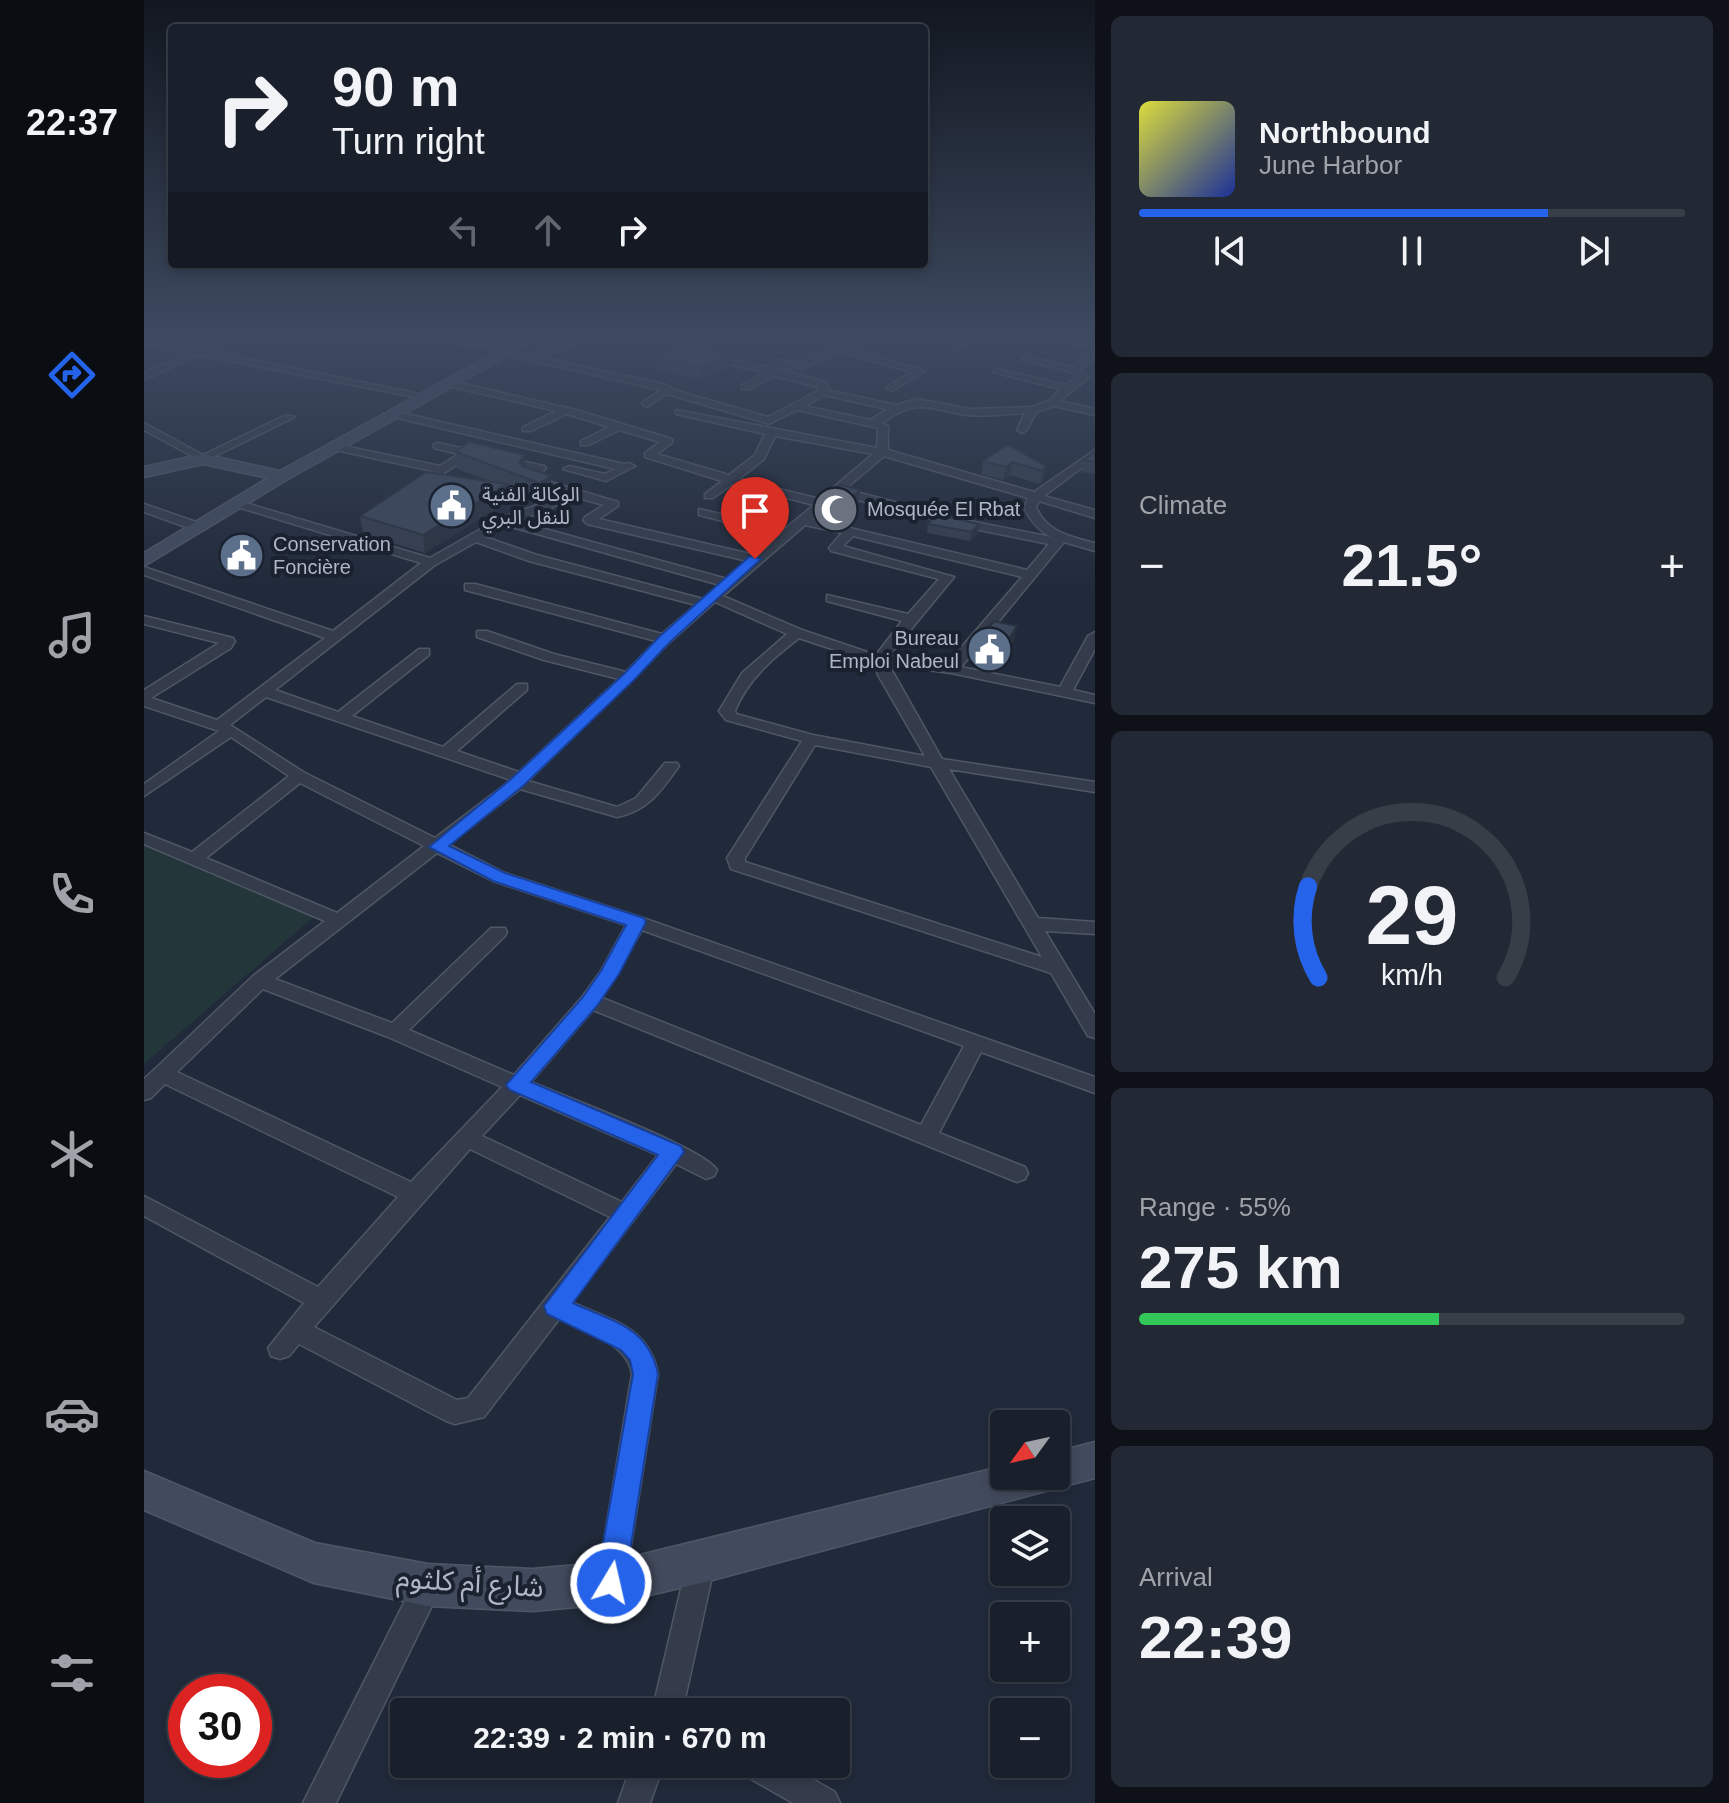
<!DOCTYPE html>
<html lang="en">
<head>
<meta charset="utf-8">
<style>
  body { margin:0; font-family:Arial,"Noto Sans Arabic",sans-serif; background:#222834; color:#f1f3f6; height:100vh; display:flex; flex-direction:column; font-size:30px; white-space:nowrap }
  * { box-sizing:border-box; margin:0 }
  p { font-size:26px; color:#9fa3a9 }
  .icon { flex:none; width:44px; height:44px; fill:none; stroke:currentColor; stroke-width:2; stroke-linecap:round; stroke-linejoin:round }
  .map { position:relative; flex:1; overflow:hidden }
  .sheet { display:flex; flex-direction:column; gap:16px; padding:16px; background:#0e1218; width:634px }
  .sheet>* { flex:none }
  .guide { position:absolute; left:24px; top:24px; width:760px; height:244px; border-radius:8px; box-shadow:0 4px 12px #0003,0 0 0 2px #373e48; background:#19202c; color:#f1f3f6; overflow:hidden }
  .needle { width:52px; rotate:237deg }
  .buttons { position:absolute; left:846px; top:1410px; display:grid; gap:16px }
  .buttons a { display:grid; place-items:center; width:80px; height:80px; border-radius:8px; background:#19202c; box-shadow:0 4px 12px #0003,0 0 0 2px #373e48; font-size:40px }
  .speed { position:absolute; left:24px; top:1674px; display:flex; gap:16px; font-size:40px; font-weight:700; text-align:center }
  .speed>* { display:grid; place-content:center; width:104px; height:104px; border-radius:50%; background:#19202c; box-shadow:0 4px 12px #0003,0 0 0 2px #373e48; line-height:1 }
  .speed .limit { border:12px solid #d22; background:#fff; color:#111 }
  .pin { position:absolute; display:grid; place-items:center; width:68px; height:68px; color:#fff; margin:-82px -34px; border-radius:50% 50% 50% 0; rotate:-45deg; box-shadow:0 0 8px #0007 }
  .pin .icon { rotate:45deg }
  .me { position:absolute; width:88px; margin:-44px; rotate:9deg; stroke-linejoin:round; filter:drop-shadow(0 0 6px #0008) }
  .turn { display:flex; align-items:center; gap:28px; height:168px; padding:0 32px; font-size:36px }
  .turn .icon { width:104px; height:104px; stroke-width:2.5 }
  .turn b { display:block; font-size:56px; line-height:68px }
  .lanes { display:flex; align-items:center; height:76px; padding:0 32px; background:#0003; justify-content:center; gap:40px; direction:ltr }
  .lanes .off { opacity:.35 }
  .big { font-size:60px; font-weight:800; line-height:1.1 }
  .sheet .widget { flex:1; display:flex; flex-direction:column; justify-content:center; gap:12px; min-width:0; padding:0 28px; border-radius:12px; background:#222834 }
  .sheet .dial { align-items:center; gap:0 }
  .dial svg { height:208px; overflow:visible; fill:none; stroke:#373e48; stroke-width:7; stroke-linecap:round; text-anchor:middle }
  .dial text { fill:#f1f3f6; stroke:none }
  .song { display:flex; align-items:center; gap:24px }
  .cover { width:96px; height:96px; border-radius:12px; background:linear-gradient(135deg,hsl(60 70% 55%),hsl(230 70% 35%)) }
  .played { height:8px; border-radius:4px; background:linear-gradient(90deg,#2563eb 75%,#373e48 75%) }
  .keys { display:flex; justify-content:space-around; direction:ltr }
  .heat { display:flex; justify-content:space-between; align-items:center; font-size:44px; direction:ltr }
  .charge { height:12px; border-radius:6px; background:linear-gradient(90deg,#34c759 55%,#373e48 0) }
  .trip { position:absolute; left:246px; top:1698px; width:460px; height:80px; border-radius:8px; background:#19202c; box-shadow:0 4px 12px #0003,0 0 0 2px #373e48; font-weight:800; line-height:80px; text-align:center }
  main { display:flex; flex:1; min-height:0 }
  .dock { display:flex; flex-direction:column; width:144px; justify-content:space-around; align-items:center; background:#0a0d12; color:#9fa3a9 }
  .dock .icon { width:56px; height:56px }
  .dock .on { color:#2563eb }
  .dock b { font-size:36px; color:#f1f3f6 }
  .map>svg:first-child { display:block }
  .green { fill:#23373b }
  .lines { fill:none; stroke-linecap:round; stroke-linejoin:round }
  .street-casing { stroke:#4f5765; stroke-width:3 }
  .secondary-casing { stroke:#4f5765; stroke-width:3 }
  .street { fill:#343c4b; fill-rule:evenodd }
  .secondary { fill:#424b5e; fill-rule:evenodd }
  .wall { fill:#343e4e }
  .shaded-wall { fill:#2a3240 }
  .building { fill:#3c485b; stroke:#2a3240; stroke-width:2 }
  .route { fill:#2563eb; stroke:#184099; stroke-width:2 }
  .labels { text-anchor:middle; stroke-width:8; stroke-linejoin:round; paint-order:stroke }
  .far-poi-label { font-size:20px; fill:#afb7c7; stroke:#1a212f; text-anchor:start }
  .near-street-label { font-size:28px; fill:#afb7c7; stroke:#1a212f }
</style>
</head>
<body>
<main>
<nav class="dock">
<b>22:37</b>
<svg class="icon on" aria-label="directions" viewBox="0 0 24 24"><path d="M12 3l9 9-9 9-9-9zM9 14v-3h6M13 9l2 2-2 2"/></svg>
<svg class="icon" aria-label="music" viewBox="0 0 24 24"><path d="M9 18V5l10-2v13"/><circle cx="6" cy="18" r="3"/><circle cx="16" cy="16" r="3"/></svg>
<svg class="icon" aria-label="phone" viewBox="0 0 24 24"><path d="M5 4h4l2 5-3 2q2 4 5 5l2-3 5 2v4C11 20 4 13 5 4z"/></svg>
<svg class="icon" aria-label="climate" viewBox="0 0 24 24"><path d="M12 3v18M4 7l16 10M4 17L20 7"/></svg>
<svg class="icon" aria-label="car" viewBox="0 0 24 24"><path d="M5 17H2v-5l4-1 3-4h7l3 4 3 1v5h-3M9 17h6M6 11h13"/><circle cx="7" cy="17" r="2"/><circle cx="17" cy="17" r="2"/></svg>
<svg class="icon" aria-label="filters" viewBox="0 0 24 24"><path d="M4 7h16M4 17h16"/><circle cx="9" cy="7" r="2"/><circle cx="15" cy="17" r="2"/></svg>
</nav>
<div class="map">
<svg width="951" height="1803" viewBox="0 0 951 1803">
  <rect width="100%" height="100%" fill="#212a3a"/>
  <path class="green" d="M0,841L175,912L0,1064Z"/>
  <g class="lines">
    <defs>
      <path id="street" d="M78,337H90L63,351L286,396L281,399L54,355L0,380V373L44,353L0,345V339L52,349Z
        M275,337H302L366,345L371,348L367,351L388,355L433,337H445L398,358L523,385L530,390L624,417L674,391V387L630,376L606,389H598V385L621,373L561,358V354L620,367L635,360L655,363L696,346L781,371L748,391L743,388L744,386L768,372L697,352L659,368H633L683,383L684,390L752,405L773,399L826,409L887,407L905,401L916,389L849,372L854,369L921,385L933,378L927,372L878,359L883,356L928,367L951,349V357L936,370L944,378L916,401L951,409V415L910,406L892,412L883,430L878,433L873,430L881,413C862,414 842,417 823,415C783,409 775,397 738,423L744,426V450L890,492L951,450V458L900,496L951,510V518L895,501L892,507C902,532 927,537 951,543V551L920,542L817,667L916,687L944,636L951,632V649L929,690L951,695V703L807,673L745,665L798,759L951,782V792L805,769L894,918L951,922V934L901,931L951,1014V1038L944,1036L907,973L587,869L583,858L658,741L582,720L575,711L598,673L643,634L571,602L526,642L384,781L473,807L492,798L521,763H533L535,766C518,790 504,811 473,817L376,789L304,844L361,873L499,918L951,1077V1093L837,1052L795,1133L881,1167L884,1173L881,1179L873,1182L449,1010L387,1082C418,1095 562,1149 573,1170L570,1176L562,1179L532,1164L428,1302C467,1321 505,1326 514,1374L481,1583L477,1593L467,1597L457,1593L453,1583L488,1374C483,1342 441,1332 415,1319L340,1417L311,1424L302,1421L155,1344L145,1356L136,1359L127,1356L124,1348L160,1303L0,1216V1196L174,1287L254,1197L21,1084L7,1098L0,1100V1079L11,1069L109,976L181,921L0,844V833L48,852L145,776L87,737L0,796V784L75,731L0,706V690L75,643L0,624V616L89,638L91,641L87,648L7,698L73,720L181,638L0,575V567L189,631L277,563L87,505V501H95L286,558L356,518L396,504L416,493L381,481L379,479L388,470L326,456L274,490L270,489V485L289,471L187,449L186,447L191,444L296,466L315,454L290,448V444L294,443L400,466L402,468L393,478L474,502V506L455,519L611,555L634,535L555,515V509L641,529L670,505L588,484L569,498H561V494L578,481L501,457V453L516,442L475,430L445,445H437V441L465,427L423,414L387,431H379V427L412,411L300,385V381L303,380L432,410L528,439V443L513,454L585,475L611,455L621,434L532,414V410L733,448L734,428L653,410L625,424L523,394L503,407L498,404L499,402L517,390L357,354L358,350ZM680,395L743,409L727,420L661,406ZM631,436L729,454L676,499L595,479L620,459ZM740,456L884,498L880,507C886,521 894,530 907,537L811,518L701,489ZM695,495L810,525L905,544L883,570L668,519ZM427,496L460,505L441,517L439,520L443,524L604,561L583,579L372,521L404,510ZM361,525L576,585L559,599L393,555L341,537ZM661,525L698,533L685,548L687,551L795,579L764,614L683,595V601L758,621L732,655L658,630L579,596ZM709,536L878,577L803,664L745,656L810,577L699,546ZM332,542L385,561L552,605L518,634L331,584H321V590L512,641L482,672L410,654L343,631H333V637L400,660L475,679L375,772L313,751L383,690V684H373L299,747L208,716L285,655V649H275L194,712L131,690L291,565ZM655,638L730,663L734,675L781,756L669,735L592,714L591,711C604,679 628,659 655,638ZM122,697L367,780L291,838L161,773L86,725ZM671,745L787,767L898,957L601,862V858ZM156,783L280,846L193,913L62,858ZM293,853L349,881L482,925L457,971L439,996L370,1075L265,1030L361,936L363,932L361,928H347L248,1023L131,979ZM498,930L820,1046L777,1125L458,998ZM119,989L244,1037L358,1087L267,1182L33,1072ZM376,1095L514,1155L478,1202L338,1136ZM326,1149L466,1217L324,1398L313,1400L170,1327Z
        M821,337H831L818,348H812V344Z
        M249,411L480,464L485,463L491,466L462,481L419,469L425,466L461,474L471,469L245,416V412Z
        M142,415L151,417L59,462L0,430V423L59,455Z
        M0,504L58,524L60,527L50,530L0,512Z
        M557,1549L567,1553L571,1563L538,1712H508L543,1563L547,1553Z
        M284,1571L294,1575L298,1585L192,1803H159L274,1575Z
        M488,1764H520L506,1803H474Z
        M595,1764H642L691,1792L696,1803H649L600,1775Z"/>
      <path id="secondary" d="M380,337H397L144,479L0,566V553L124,478L59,464L0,477V467L59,454L136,471Z
        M951,1442V1478L557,1583L467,1604L388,1611L284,1606L170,1583L0,1510V1471L171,1543L284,1564L388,1569L467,1562L860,1466V1476H912V1452Z"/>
    </defs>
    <use href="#street" class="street-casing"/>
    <use href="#secondary" class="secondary-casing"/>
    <use href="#street" class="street"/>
    <use href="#secondary" class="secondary"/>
  </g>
  <path class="wall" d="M896,337H951V342L942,349L896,340Z
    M512,357L585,367L556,380L512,368Z
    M951,451V474L937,472L940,460Z
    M312,452L382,467L407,476V493L396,501L363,488L364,501L281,553L219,534L216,516L346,481L313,469Z
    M839,461L902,466L900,479L896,484L866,475L859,480L837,474Z
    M716,490L714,503L692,522L674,517L676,504Z
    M784,524L834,533L826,541L783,533Z
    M870,641L853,667L826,660L829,645Z"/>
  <path class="shaded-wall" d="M945,337H951V342L942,349Z
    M586,356L585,367L556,380L557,368Z
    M381,455L382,472L375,462Z
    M868,462L866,475L859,480L862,467Z
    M902,466L900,479L896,484L899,471Z
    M407,476V493L396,501L395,483Z
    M363,484L364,501L281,553L279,535Z
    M716,490L714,503L692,522L693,508Z
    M835,524L834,533L826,541L828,532Z
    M873,626L870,641L853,667L856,653Z"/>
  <path class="building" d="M543,342L586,356L557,368L512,357Z
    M325,442L381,455L375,462L378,466L407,476L395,483L312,452Z
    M864,445L902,466L899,471L868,462L862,467L839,461Z
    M951,451V462L940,460Z
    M282,472L363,484L279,535L216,516Z
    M697,485L716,490L693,508L676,504Z
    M792,514L835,524L828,532L784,524Z
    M850,621L873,626L856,653L829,645Z"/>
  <linearGradient id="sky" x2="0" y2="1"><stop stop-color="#121720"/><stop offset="0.57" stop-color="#3d4a60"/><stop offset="1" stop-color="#3d4a60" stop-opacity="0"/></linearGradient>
  <rect width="951" height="590" fill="url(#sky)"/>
  <path class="route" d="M606,556L617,559L526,642L490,680L379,786L305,846L361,873L500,918L502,922L475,974L453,1006L387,1082L537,1146L540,1152L429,1303C469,1322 504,1326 514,1374L481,1583L477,1593L467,1597L457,1593L452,1583L489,1374L486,1360L477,1350L403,1314L400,1306L514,1155L366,1090L362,1085L439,997L457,971L482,925L349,881L285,847L367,779L480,674L516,636Z"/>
  <defs>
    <symbol id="civic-disc" viewBox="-11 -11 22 22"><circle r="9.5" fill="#5c6f8a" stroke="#1a212f"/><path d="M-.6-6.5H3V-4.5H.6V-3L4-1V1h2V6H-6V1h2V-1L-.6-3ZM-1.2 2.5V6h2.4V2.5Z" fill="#fff"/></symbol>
    <symbol id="mosque-disc" viewBox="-11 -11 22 22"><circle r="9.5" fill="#6b7280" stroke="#1a212f"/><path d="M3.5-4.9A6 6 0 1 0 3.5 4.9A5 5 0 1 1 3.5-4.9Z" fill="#fff"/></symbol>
  </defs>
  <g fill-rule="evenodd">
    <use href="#civic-disc" x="282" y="480" width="51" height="51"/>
    <use href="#mosque-disc" x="666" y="484" width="51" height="51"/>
    <use href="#civic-disc" x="72" y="530" width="51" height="51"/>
    <use href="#civic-disc" x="820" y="624" width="51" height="51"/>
  </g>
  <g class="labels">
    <g class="far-poi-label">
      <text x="338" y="501">الوكالة الفنية<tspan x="338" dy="23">للنقل البري</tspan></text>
      <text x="723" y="516">Mosquée El Rbat</text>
      <text x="129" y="551">Conservation<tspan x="129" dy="23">Foncière</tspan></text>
      <text x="815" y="645" text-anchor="end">Bureau<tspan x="815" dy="23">Emploi Nabeul</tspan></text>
    </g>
    <g class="near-street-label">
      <text transform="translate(326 1582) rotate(4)" y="10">شارع أم كلثوم</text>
    </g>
  </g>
</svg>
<div class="buttons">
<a><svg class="needle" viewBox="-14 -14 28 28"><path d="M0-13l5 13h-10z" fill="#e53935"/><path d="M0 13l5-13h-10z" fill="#9fa3a9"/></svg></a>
<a><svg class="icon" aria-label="layers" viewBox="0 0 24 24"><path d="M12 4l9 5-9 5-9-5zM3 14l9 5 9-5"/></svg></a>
<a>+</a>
<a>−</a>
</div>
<div class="speed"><div class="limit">30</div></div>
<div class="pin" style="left:611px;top:559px;background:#d93025"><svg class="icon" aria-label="arrive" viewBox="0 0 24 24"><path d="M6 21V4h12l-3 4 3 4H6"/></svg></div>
<svg class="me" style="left:467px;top:1583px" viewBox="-20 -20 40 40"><circle r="17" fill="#2563eb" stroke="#fff" stroke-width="3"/><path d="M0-11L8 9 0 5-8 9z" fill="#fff"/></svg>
<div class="trip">22:39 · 2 min · 670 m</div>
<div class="guide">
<div class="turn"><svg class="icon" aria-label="right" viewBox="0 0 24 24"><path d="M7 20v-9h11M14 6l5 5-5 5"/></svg><div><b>90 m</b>Turn right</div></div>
<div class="lanes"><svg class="icon off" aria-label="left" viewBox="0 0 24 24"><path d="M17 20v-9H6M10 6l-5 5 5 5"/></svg><svg class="icon off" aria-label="ahead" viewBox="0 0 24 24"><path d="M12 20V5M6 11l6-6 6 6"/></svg><svg class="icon" aria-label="right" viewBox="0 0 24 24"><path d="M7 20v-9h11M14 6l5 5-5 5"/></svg></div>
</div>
</div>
<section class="sheet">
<div class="widget">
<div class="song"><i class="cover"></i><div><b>Northbound</b><p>June Harbor</p></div></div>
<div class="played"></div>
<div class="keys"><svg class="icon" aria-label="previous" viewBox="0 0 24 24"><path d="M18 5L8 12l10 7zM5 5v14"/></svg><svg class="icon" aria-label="pause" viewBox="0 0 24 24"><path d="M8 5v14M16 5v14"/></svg><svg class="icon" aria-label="next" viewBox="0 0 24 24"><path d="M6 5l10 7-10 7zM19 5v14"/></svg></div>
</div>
<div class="widget"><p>Climate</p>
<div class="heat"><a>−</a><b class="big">21.5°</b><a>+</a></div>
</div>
<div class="widget dial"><svg viewBox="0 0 100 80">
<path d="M14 69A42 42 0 1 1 86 69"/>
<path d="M14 69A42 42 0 0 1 10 34" stroke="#2563eb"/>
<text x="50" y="56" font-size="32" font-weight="700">29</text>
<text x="50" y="72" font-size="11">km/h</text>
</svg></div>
<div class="widget"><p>Range · 55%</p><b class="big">275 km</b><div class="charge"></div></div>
<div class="widget"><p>Arrival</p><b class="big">22:39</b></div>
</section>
</main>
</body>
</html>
